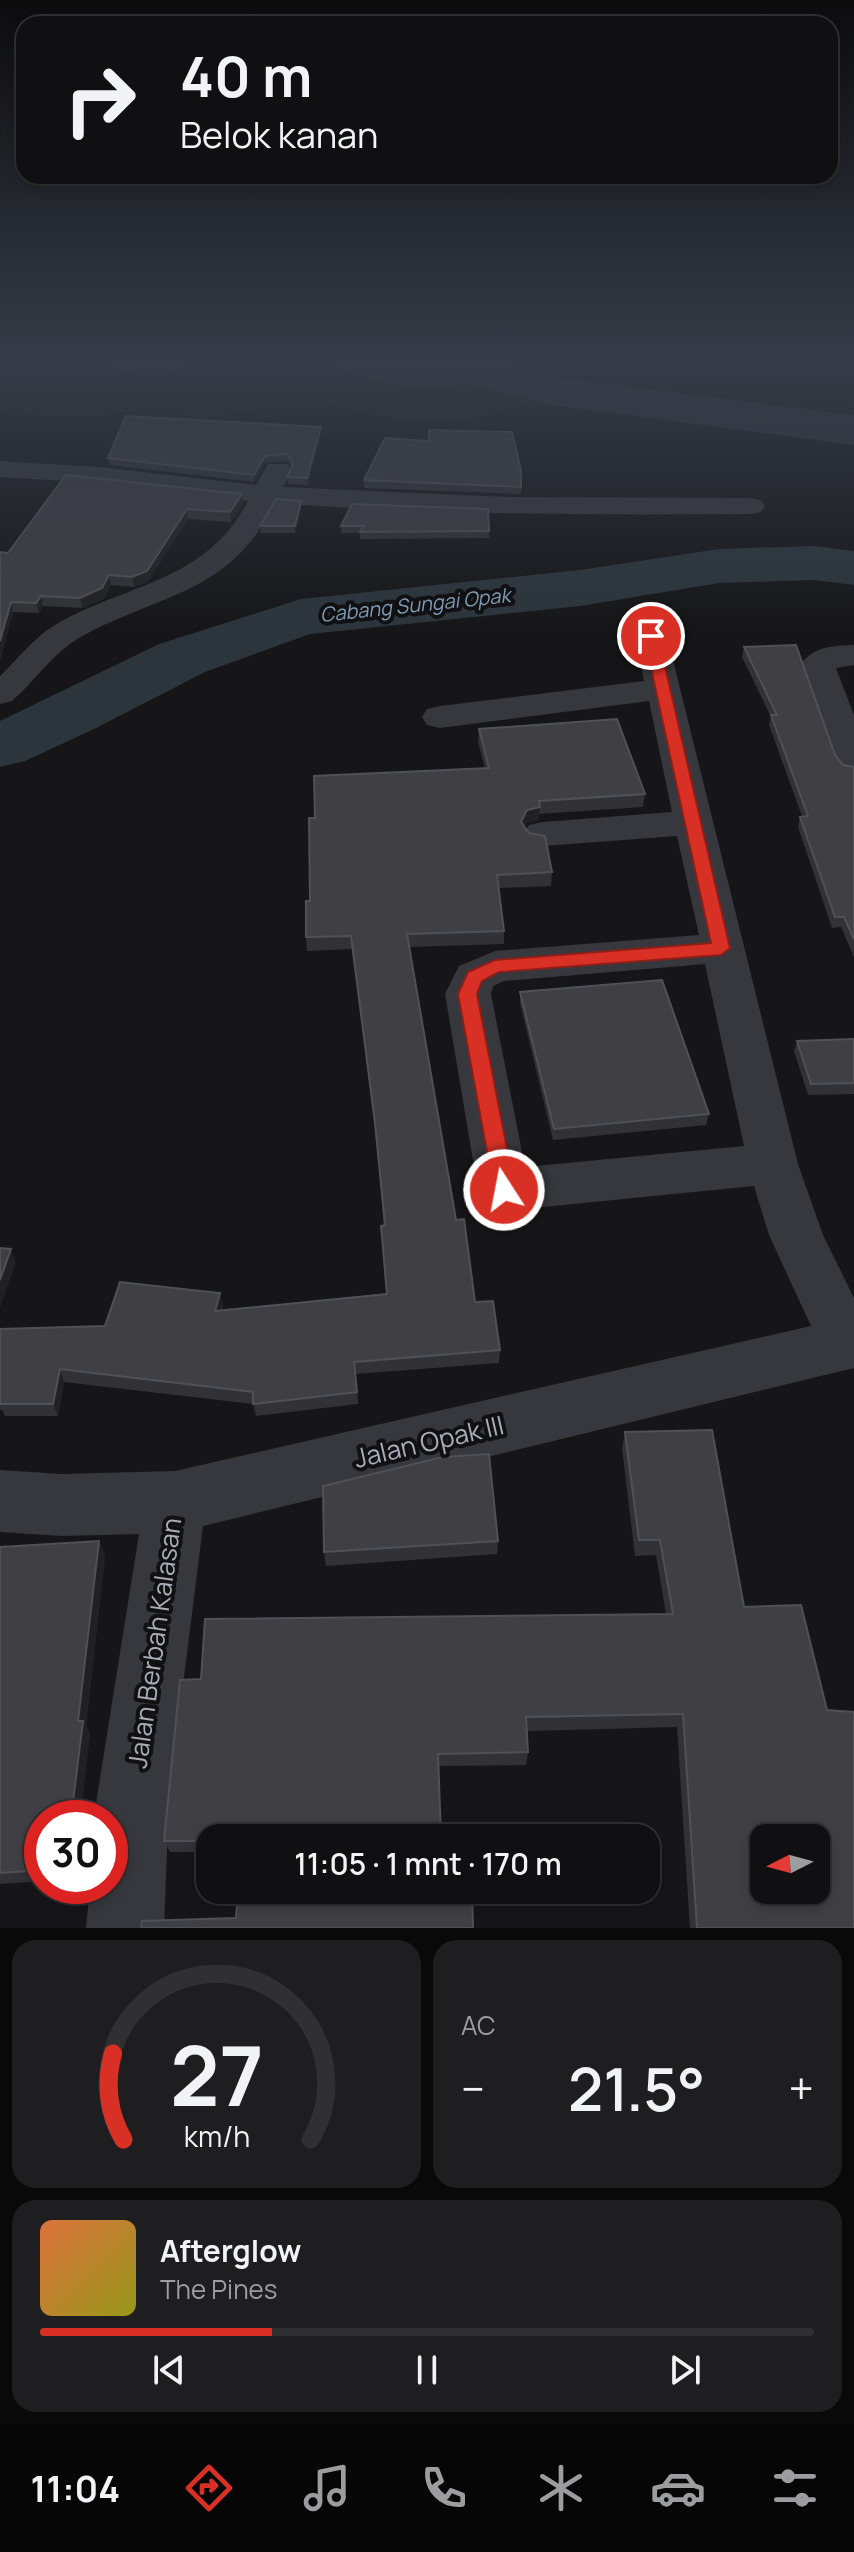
<!DOCTYPE html>
<html lang="id">
<head>
<meta charset="utf-8">
<style>
  body { margin:0; font-family:Manrope,sans-serif; background:#1e1e20; color:#f1f3f6; height:100vh; display:flex; flex-direction:column; font-size:30px; white-space:nowrap }
  * { box-sizing:border-box; margin:0 }
  p { font-size:26px; color:#9c9d9f }
  .icon { flex:none; width:44px; height:44px; fill:none; stroke:currentColor; stroke-width:2; stroke-linecap:round; stroke-linejoin:round }
  .map { position:relative; height:1928px; overflow:hidden }
  .drawer { display:flex; flex-direction:column; gap:12px; padding:12px; background:#09090a; flex:1 }
  .drawer>* { flex:none }
  .top-card { position:absolute; left:16px; top:16px; width:822px; height:168px; border-radius:24px; box-shadow:0 4px 12px #0003,0 0 0 2px #303032; background:#101012; color:#f1f3f6; overflow:hidden }
  .needle { width:52px; rotate:264deg }
  .tools { position:absolute; left:750px; top:1824px; display:grid; gap:16px }
  .tools a { display:grid; place-items:center; width:80px; height:80px; border-radius:16px; background:#101012; box-shadow:0 4px 12px #0003,0 0 0 2px #303032; font-size:40px }
  .speed { position:absolute; left:24px; top:1800px; display:flex; gap:16px; font-size:40px; font-weight:700; text-align:center }
  .speed>* { display:grid; place-content:center; width:104px; height:104px; border-radius:50%; background:#101012; box-shadow:0 4px 12px #0003,0 0 0 2px #303032; line-height:1 }
  .speed .limit { border:12px solid #d22; background:#fff; color:#111 }
  .pin { position:absolute; display:grid; place-items:center; width:68px; height:68px; color:#fff; margin:-34px; border:4px solid #fff; border-radius:50%; box-shadow:0 2px 8px #0007 }
  .me { position:absolute; width:88px; margin:-44px; rotate:349deg; stroke-linejoin:round; filter:drop-shadow(0 0 6px #0008) }
  .turn { display:flex; align-items:center; gap:28px; height:168px; padding:0 32px; font-size:36px }
  .turn .icon { width:104px; height:104px; stroke-width:2.5 }
  .turn b { display:block; font-size:56px; line-height:68px }
  .big { font-size:60px; font-weight:600; line-height:1.1 }
  .drawer .card { flex:1; display:flex; flex-direction:column; justify-content:center; gap:12px; min-width:0; padding:0 28px; border-radius:24px; background:#1e1e20 }
  .drawer .dial { align-items:center; gap:0 }
  .dial svg { height:208px; overflow:visible; fill:none; stroke:#303032; stroke-width:7; stroke-linecap:round; text-anchor:middle }
  .dial text { fill:#f1f3f6; stroke:none }
  .song { display:flex; align-items:center; gap:24px }
  .cover { width:96px; height:96px; border-radius:12px; background:linear-gradient(135deg,hsl(20 70% 55%),hsl(60 70% 35%)) }
  .played { height:8px; border-radius:4px; background:linear-gradient(90deg,#d93025 30%,#303032 30%) }
  .keys { display:flex; justify-content:space-around; direction:ltr }
  .heat { display:flex; justify-content:space-between; align-items:center; font-size:44px; direction:ltr }
  .drawer .tiles { flex:1; display:grid; gap:12px; grid-template-columns:1fr 1fr }
  .card:last-child { grid-column:span 2 }
  .trip { position:absolute; left:196px; top:1824px; width:464px; height:80px; border-radius:24px; background:#101012; box-shadow:0 4px 12px #0003,0 0 0 2px #303032; font-weight:600; line-height:80px; text-align:center }
  .dock { display:flex; height:128px; justify-content:space-around; align-items:center; background:#060607; color:#9c9d9f }
  .dock .icon { width:56px; height:56px }
  .dock .active { color:#d93025 }
  .dock b { font-size:36px; color:#f1f3f6 }
  .map>svg:first-child { display:block }
  .green { fill:#1c231d }
  .lines { fill:none; stroke-linecap:round; stroke-linejoin:round }
  .river { fill:#2c353c; fill-rule:evenodd }
  .minor { fill:#37383d; fill-rule:evenodd }
  .wall { fill:#323236 }
  .shaded-wall { fill:#212124 }
  .building { fill:#3f3f44; stroke:#4f5156; stroke-width:2; fill-rule:evenodd }
  .route { fill:#d93025; stroke:#8d1f18; stroke-width:2 }
  .labels { text-anchor:middle; stroke-width:8; stroke-linejoin:round; paint-order:stroke }
  .far-water-label { font-size:20px; font-style:italic; fill:#7f9bb3; stroke:#111113 }
  .near-street-label { font-size:26px; fill:#a8adb8; stroke:#111113 }
</style>
</head>
<body>
<div class="map">
<svg width="854" height="1928" viewBox="0 0 854 1928">
  <rect width="100%" height="100%" fill="#161618"/>
  <path class="green" d="M0,362H91L163,369L228,368L427,378L538,396C495,420 438,428 389,418C367,414 346,406 323,405C278,403 232,415 188,421L184,411L167,405L94,416L1,414Z"/>
  <g class="lines">
    <path class="river" d="M113,362H190L184,371C162,377 141,377 119,371Z
      M331,362H493L551,377L854,415V445L551,405L472,385L405,387L337,371Z
      M814,546L854,551V585L814,580L719,583L580,606L310,634L205,672L92,730L25,761L0,767V721L159,644L301,599L580,570L719,549Z"/>
    <path class="minor" d="M0,461L100,467L256,485L268,464H288L291,470L283,487L508,497L751,498L761,500L765,506L761,512L751,514C592,515 434,515 275,503C229,596 159,593 79,638C53,653 34,682 12,701L0,704V676C18,659 34,637 55,625C127,583 205,583 248,501L100,483L0,477Z
      M651,626L663,629L667,636L798,1164L823,1235L854,1298V1368L203,1526L169,1797L164,1928H86L90,1886H110V1818H95L97,1797L139,1534L62,1536L0,1532V1470L62,1474L175,1471L811,1326L769,1235L754,1186L504,1211L486,1205L478,1190L445,994L459,966L495,951L699,935L677,836L543,846L529,843L523,834L529,825L543,822L672,812L649,701L440,728L427,725L422,717L427,709L440,706L644,681L635,636L639,629ZM705,964L744,1146L525,1167L491,994L493,986L504,981Z
      M854,645V665L836,668L854,715V775L841,772L835,764L801,664C814,646 834,646 854,645Z"/>
  </g>
  <path class="wall" d="M321,434L308,485L288,484L287,477L292,468L288,461L265,463L254,482L110,465L108,458Z
    M521,470V494L364,488V480Z
    M66,475L243,503L231,522L188,519L148,581L134,587L111,585L104,599L82,608L43,606L39,613L13,612L0,661V552L8,553Z
    M352,504L489,531V538L360,539V533H341V526Z
    M302,508L295,533H261L260,526Z
    M744,647L843,765L854,767V957L841,927L832,928L798,827L800,817L802,816L769,725L771,717L742,657Z
    M479,729L645,794L643,807L539,814V820L526,823L525,827L552,872L551,886L499,888L504,931V944L409,947L456,1220L475,1302L500,1350L499,1363L356,1374L358,1404L256,1416L253,1404L64,1382L58,1416H5L2,1410H0V1329L105,1326L220,1293L223,1306L222,1311L386,1294L384,1226L376,1136L352,949L307,951L306,937L310,901L315,818L485,768L478,742Z
    M520,992L709,1114L706,1125L553,1140L520,1003Z
    M854,1039V1094L808,1095L794,1051L797,1041Z
    M625,1432L744,1607L854,1928H690L677,1727L527,1731L528,1752L526,1765L438,1766L210,1838V1852H170L164,1841L201,1679L666,1614L656,1555L635,1556L622,1448Z
    M99,1541L105,1556L86,1726L90,1733L80,1818H42V1881L0,1884V1547Z
    M498,1541L497,1554L326,1566L324,1552Z"/>
  <path class="shaded-wall" d="M321,427V434L308,485L307,478Z
    M265,456V463L254,482V475Z
    M242,494L243,503L231,522L230,512Z
    M301,501L302,508L295,533V526Z
    M187,509L188,519L148,581L134,587L132,577Z
    M109,575L111,585L104,599L82,608L80,598Z
    M41,596L43,606L39,613L36,603Z
    M11,602L13,612L0,661V641Z
    M540,807L539,820L526,823L520,836L521,822L527,810Z
    M11,1249L16,1262L0,1308V1280Z
    M220,1293L223,1306L218,1324L215,1311Z
    M60,1369L64,1382L58,1416L53,1404Z
    M99,1541L105,1556L86,1726L90,1733L80,1818H71L78,1721Z"/>
  <path class="building" d="M126,416L321,427L307,478L287,477L293,464L287,454L265,456L254,475L108,458Z
    M429,430L512,432L521,470V487L364,480L385,438L429,441Z
    M66,475L242,494L230,512L187,509L147,571L132,577L109,575L102,588L80,598L41,596L36,603L11,602L0,641V552L8,553Z
    M276,499L301,501L295,526H260Z
    M352,504L488,509L489,531L360,532L364,526H341Z
    M796,645L835,755L843,765L854,767V939L844,917H835L800,817L808,816L771,715H777L744,647Z
    M617,719L645,794L539,801L540,807L527,810L521,822L529,833L545,836L552,872L497,875L504,931L407,934L456,1220L464,1219L475,1302L493,1301L500,1350L354,1362L357,1392L253,1404V1392L60,1369L53,1404H0V1329L105,1326L120,1282L220,1293L215,1311L387,1294L381,1226L385,1225L375,1123L351,936L306,937V901H310L309,818H315L314,776L489,768L479,729Z
    M662,980L709,1114L554,1129L520,992Z
    M854,1039V1083L811,1084L797,1041Z
    M0,1248L11,1249L0,1280Z
    M712,1430L744,1607L801,1605L827,1710L854,1712V1928H697L683,1714L526,1717L528,1752L438,1754L441,1838H210V1841H164L180,1680L201,1679L205,1619L673,1614L660,1540H639L625,1432ZM764,1838H816V1890H764Z
    M489,1454L498,1541L324,1552L323,1486L443,1457Z
    M99,1541L78,1721H83L71,1818H42V1870L0,1873V1547Z
    M238,1890H472L473,1928H141L142,1921L236,1918Z"/>
  <linearGradient id="sky" x2="0" y2="1"><stop stop-color="#0c0c0d"/><stop offset="0.57" stop-color="#363c48"/><stop offset="1" stop-color="#363c48" stop-opacity="0"/></linearGradient>
  <rect width="854" height="632" fill="url(#sky)"/>
  <path class="route" d="M651,632L658,636L730,948L721,955L499,972L482,981L477,994L515,1190L512,1196L504,1198L497,1196L494,1190L458,994L468,972L495,960L711,943L644,636Z"/>
  <g class="labels">
    <g class="far-water-label">
      <text transform="translate(415 605) rotate(-6)" y="7">Cabang Sungai Opak</text>
    </g>
    <g class="near-street-label">
      <text transform="translate(429 1442) rotate(-13)" y="9">Jalan Opak III</text>
      <text transform="translate(155 1643) rotate(-82)" y="9">Jalan Berbah Kalasan</text>
    </g>
  </g>
</svg>
<div class="tools">
<a><svg class="needle" viewBox="-14 -14 28 28"><path d="M0-13l5 13h-10z" fill="#e53935"/><path d="M0 13l5-13h-10z" fill="#9c9d9f"/></svg></a>
</div>
<div class="speed"><div class="limit">30</div></div>
<div class="pin" style="left:651px;top:636px;background:#d93025"><svg class="icon" aria-label="arrive" viewBox="0 0 24 24"><path d="M6 21V4h12l-3 4 3 4H6"/></svg></div>
<svg class="me" style="left:504px;top:1190px" viewBox="-20 -20 40 40"><circle r="17" fill="#d93025" stroke="#fff" stroke-width="3"/><path d="M0-11L8 9 0 5-8 9z" fill="#fff"/></svg>
<div class="trip">11:05 · 1 mnt · 170 m</div>
<div class="top-card">
<div class="turn"><svg class="icon" aria-label="right" viewBox="0 0 24 24"><path d="M7 20v-9h11M14 6l5 5-5 5"/></svg><div><b>40 m</b>Belok kanan</div></div>
</div>
</div>
<section class="drawer">
<div class="tiles">
<div class="card dial"><svg viewBox="0 0 100 80">
<path d="M14 69A42 42 0 1 1 86 69"/>
<path d="M14 69A42 42 0 0 1 10 36" stroke="#d93025"/>
<text x="50" y="56" font-size="32" font-weight="700">27</text>
<text x="50" y="72" font-size="11">km/h</text>
</svg></div>
<div class="card"><p>AC</p>
<div class="heat"><a>−</a><b class="big">21.5°</b><a>+</a></div>
</div>
<div class="card">
<div class="song"><i class="cover"></i><div><b>Afterglow</b><p>The Pines</p></div></div>
<div class="played"></div>
<div class="keys"><svg class="icon" aria-label="previous" viewBox="0 0 24 24"><path d="M18 5L8 12l10 7zM5 5v14"/></svg><svg class="icon" aria-label="pause" viewBox="0 0 24 24"><path d="M8 5v14M16 5v14"/></svg><svg class="icon" aria-label="next" viewBox="0 0 24 24"><path d="M6 5l10 7-10 7zM19 5v14"/></svg></div>
</div>
</div>
</section>
<nav class="dock">
<b>11:04</b>
<svg class="icon active" aria-label="directions" viewBox="0 0 24 24"><path d="M12 3l9 9-9 9-9-9zM9 14v-3h6M13 9l2 2-2 2"/></svg>
<svg class="icon" aria-label="music" viewBox="0 0 24 24"><path d="M9 18V5l10-2v13"/><circle cx="6" cy="18" r="3"/><circle cx="16" cy="16" r="3"/></svg>
<svg class="icon" aria-label="phone" viewBox="0 0 24 24"><path d="M5 4h4l2 5-3 2q2 4 5 5l2-3 5 2v4C11 20 4 13 5 4z"/></svg>
<svg class="icon" aria-label="climate" viewBox="0 0 24 24"><path d="M12 3v18M4 7l16 10M4 17L20 7"/></svg>
<svg class="icon" aria-label="car" viewBox="0 0 24 24"><path d="M5 17H2v-5l4-1 3-4h7l3 4 3 1v5h-3M9 17h6M6 11h13"/><circle cx="7" cy="17" r="2"/><circle cx="17" cy="17" r="2"/></svg>
<svg class="icon" aria-label="filters" viewBox="0 0 24 24"><path d="M4 7h16M4 17h16"/><circle cx="9" cy="7" r="2"/><circle cx="15" cy="17" r="2"/></svg>
</nav>
</body>
</html>
